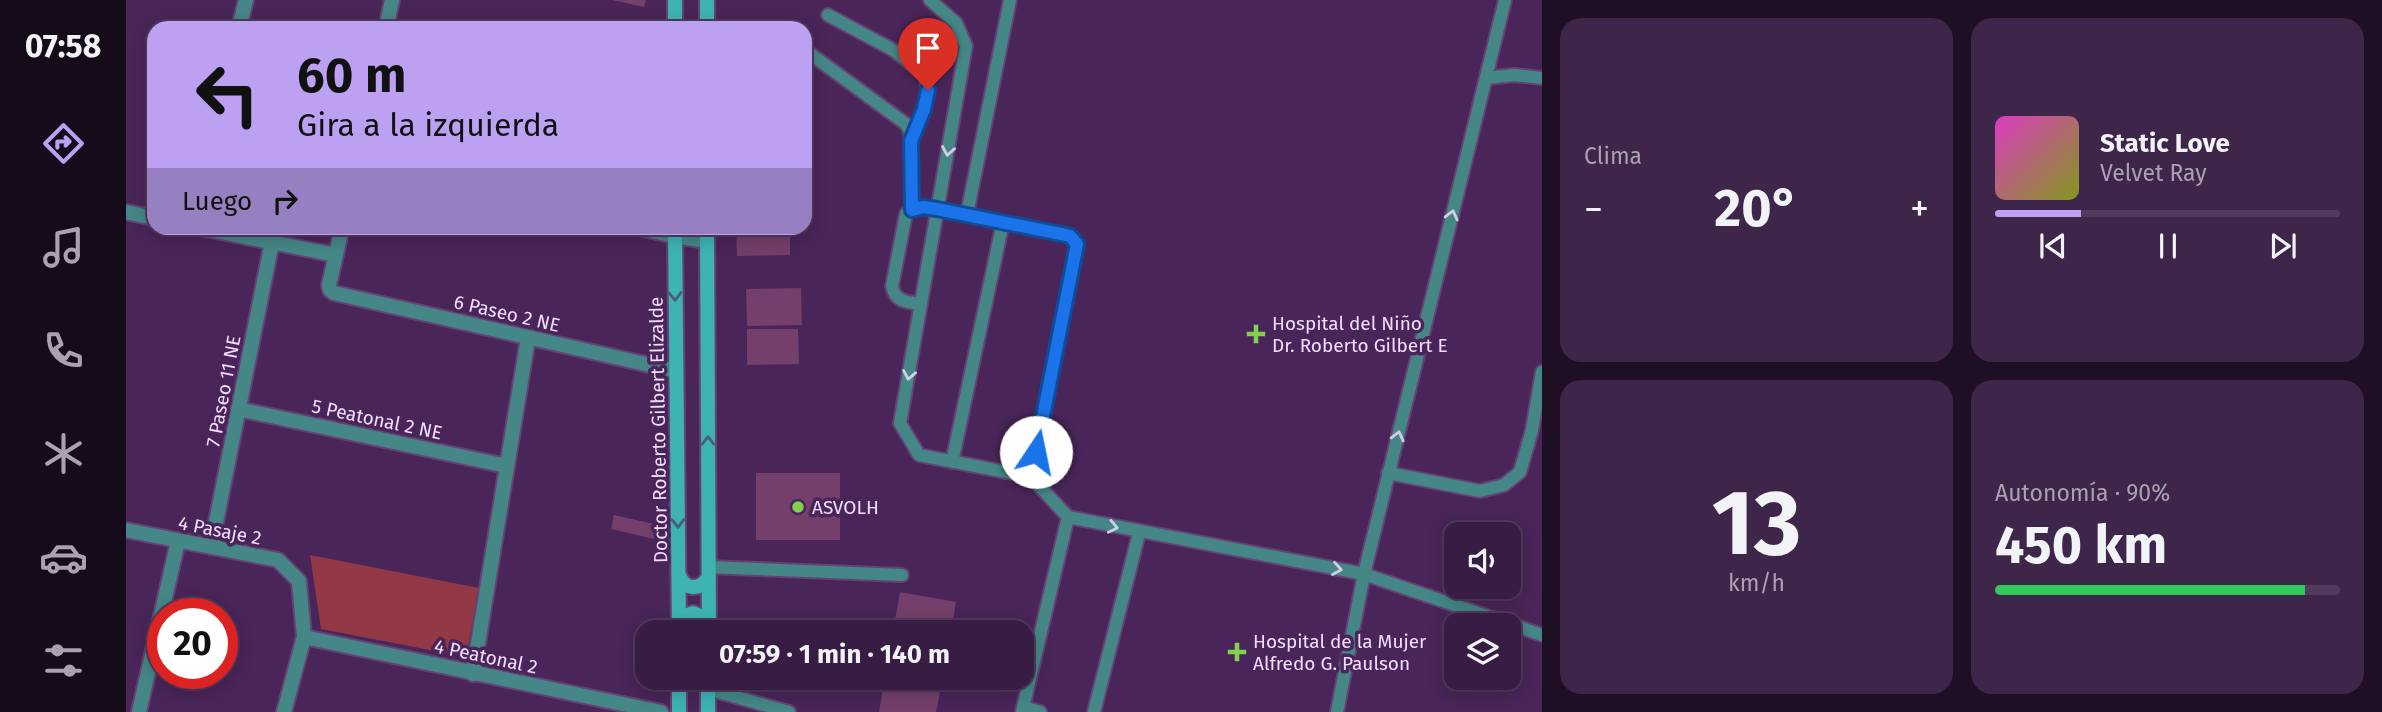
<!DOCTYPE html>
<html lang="es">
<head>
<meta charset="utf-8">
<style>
  body { margin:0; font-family:"Fira Sans",sans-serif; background:#3e254a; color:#f1f3f6; height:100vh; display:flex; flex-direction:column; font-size:26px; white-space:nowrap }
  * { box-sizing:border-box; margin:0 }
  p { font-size:23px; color:#aaa1b2 }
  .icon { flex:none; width:38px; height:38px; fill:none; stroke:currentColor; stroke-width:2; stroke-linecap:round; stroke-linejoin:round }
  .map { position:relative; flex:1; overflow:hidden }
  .drawer { display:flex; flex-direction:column; gap:18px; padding:18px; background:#1e0f25; width:840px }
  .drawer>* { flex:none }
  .banner { position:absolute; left:21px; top:21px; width:665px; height:214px; border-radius:21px; box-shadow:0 4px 18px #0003,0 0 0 2px #513a5c; background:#bca0f2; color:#111; overflow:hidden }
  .fabs { position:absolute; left:1318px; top:522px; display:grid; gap:14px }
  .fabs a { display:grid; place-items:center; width:77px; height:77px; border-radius:14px; background:#371c43; box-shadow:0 4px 18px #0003,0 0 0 2px #513a5c; font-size:35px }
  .speed { position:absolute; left:21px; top:598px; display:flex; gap:14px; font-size:35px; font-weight:700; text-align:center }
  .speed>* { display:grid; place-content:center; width:91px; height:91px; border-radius:50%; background:#371c43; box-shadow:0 4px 18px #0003,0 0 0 2px #513a5c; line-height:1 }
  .speed .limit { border:10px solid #d22; background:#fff; color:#111 }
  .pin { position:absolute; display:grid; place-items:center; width:60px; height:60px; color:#fff; margin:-72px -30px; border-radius:50% 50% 50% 0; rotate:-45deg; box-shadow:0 0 7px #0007 }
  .pin .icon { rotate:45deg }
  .me { position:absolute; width:77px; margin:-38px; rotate:11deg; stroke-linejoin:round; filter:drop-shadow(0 0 5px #0008) }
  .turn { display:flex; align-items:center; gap:24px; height:147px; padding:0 35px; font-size:32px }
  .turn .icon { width:91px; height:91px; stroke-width:2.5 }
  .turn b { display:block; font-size:49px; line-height:60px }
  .then { display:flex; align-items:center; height:66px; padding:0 35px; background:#0003; gap:14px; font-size:26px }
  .big { font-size:52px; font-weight:700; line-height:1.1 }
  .drawer .tile { flex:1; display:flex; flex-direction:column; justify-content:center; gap:10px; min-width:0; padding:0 24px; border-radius:21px; background:#3e254a }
  .drawer .dial { align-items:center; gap:0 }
  .dial b { font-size:91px; line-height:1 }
  .song { display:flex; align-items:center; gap:21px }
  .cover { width:84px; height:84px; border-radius:10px; background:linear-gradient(135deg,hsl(310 70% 55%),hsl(70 70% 35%)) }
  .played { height:7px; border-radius:4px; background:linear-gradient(90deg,#bca0f2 25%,#513a5c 25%) }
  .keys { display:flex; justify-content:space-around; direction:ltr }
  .heat { display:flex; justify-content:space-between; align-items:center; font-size:38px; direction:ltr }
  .charge { height:10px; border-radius:5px; background:linear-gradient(90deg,#34c759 90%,#513a5c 0) }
  .drawer .tiles { flex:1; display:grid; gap:18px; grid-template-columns:repeat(2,1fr) }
  .trip { position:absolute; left:509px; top:620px; width:399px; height:70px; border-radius:21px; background:#371c43; box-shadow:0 4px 18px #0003,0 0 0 2px #513a5c; font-weight:700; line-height:70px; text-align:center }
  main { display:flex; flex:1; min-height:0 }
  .tab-bar { display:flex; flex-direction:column; width:126px; justify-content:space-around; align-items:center; background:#160b1b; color:#aaa1b2 }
  .tab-bar .icon { width:49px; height:49px }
  .tab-bar .active { color:#bca0f2 }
  .tab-bar b { font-size:32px; color:#f1f3f6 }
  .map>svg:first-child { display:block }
  .green { fill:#933845 }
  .building { fill:#743f6a }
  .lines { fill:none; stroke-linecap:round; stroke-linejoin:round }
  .lane-casing { stroke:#644373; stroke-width:16 }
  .street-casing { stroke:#644373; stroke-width:18 }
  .secondary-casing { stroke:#644373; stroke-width:18 }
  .lane { stroke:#458787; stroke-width:12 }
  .street { stroke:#458787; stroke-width:14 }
  .secondary { stroke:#3eb3b3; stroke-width:14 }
  .oneway { stroke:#d0cde6 }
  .oneway2 { stroke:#455e7d }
  .route-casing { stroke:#114b97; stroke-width:18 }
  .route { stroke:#1a73e8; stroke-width:12 }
  .poi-dot { fill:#83d04f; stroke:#492559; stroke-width:2.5 }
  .labels { text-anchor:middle; stroke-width:7; stroke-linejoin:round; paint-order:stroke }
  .street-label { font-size:19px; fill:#f3defe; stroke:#492559 }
  .poi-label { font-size:19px; fill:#f3defe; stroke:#492559; text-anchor:start }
</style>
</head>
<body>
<main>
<nav class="tab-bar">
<b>07:58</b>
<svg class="icon active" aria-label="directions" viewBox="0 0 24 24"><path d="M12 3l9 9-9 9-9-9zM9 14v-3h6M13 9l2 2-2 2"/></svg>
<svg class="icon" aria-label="music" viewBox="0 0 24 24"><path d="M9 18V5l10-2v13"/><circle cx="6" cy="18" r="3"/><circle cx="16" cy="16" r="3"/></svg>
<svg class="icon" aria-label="phone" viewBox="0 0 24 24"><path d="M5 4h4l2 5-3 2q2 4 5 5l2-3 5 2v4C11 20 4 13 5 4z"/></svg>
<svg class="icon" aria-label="climate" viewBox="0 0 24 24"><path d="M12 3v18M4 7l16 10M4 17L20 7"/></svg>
<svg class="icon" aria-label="car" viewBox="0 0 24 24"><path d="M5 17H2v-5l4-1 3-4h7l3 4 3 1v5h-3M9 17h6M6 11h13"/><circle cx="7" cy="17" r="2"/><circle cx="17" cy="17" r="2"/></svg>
<svg class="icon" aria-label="filters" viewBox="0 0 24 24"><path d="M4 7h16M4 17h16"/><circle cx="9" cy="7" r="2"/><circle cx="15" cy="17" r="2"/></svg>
</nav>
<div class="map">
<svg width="1416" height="712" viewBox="0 0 1416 712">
  <rect width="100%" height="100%" fill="#492559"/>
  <path class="green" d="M184,555L353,588L340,657L195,629Z"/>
  <path class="building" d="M486,0H520L518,7Z
    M610,228H664V255L611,256Z
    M675,288L676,325L621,326L620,289Z
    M621,329H672L673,364L621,365Z
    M630,473H714V540H630Z
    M488,515L528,524V539L485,529Z
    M774,592L830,602L825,632H767Z
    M759,677H817L810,712H753Z"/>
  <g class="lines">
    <defs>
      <path id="lane" d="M804,0L830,23L840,46L774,423L793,455L905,477L942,517L1238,574L1416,635
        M702,15L769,51L800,76C804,100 794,119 785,141
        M679,50L780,124L784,131L785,141L786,210
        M1360,78L1388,75L1416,78
        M841,214L884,0
        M795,304C781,302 769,302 766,286L780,214L786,210L797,207L940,235L948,240L951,248L905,477
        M826,462L877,222
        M1262,473L1354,491L1378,485L1394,472L1406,430L1416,372
        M582,567L776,575
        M582,689L663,712
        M897,707L914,712
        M896,712L942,517
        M968,712L1013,533
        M1211,712L1238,574L1379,0"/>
      <path id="street" d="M113,28L120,0
        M260,28L266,0
        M0,212L28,218
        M75,228L210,255
        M216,228L203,285L204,290L208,293L550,371
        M514,228L548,236L581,241
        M112,409L381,466
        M0,530L152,560L173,581L178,637L158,712
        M85,547L146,242
        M178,637L535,712
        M347,674L402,338
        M13,712L52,541"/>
      <path id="secondary" d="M549,0V28
        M581,0V28
        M549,228L553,632
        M581,228L583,632
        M553,575C559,590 573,591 582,578
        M553,627L560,616L567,613L579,618L583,625
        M553,677V712
        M582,712V677"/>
    </defs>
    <use href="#lane" class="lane-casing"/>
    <use href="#street" class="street-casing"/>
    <use href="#secondary" class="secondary-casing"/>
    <use href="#lane" class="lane"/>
    <use href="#street" class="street"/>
    <use href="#secondary" class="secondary"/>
  </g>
  <defs><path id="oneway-chevron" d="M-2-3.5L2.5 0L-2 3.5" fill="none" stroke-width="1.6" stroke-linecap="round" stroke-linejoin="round" transform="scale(1.75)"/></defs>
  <g class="oneway">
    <use href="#oneway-chevron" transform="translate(822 151) rotate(100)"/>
    <use href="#oneway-chevron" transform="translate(1326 215) rotate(-76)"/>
    <use href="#oneway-chevron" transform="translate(783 375) rotate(100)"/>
    <use href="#oneway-chevron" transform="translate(1272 436) rotate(-76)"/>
    <use href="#oneway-chevron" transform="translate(987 527) rotate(12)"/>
    <use href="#oneway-chevron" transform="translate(1211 569) rotate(10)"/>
  </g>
  <g class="oneway2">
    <use href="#oneway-chevron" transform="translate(549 296) rotate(89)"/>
    <use href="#oneway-chevron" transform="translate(582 441) rotate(-90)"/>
    <use href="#oneway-chevron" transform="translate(552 523) rotate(89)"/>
  </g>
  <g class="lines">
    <defs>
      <path id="route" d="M802,90L798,109L785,141L786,210L797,207L811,209L940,235L944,236L951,244L910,452"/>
    </defs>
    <use href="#route" class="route-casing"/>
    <use href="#route" class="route"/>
  </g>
  <g class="poi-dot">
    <path d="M1126.5 323.5h7v7h7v7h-7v7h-7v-7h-7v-7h7z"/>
    <circle cx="672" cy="507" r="7"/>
    <path d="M1107.5 641.5h7v7h7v7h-7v7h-7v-7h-7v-7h7z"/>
  </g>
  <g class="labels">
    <g class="street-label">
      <text transform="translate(381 313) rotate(13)" y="7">6 Paseo 2 NE</text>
      <text transform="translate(97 391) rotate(-79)" y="7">7 Paseo 11 NE</text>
      <text transform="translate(251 419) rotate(12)" y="7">5 Peatonal 2 NE</text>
      <text transform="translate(532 430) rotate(-91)" y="7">Doctor Roberto Gilbert Elizalde</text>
      <text transform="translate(94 530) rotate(11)" y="7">4 Pasaje 2</text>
      <text transform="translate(360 656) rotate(12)" y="7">4 Peatonal 2</text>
    </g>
    <g class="poi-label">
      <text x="1146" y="330">Hospital del Niño<tspan x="1146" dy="22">Dr. Roberto Gilbert E</tspan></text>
      <text x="686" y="514">ASVOLH</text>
      <text x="1127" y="648">Hospital de la Mujer<tspan x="1127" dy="22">Alfredo G. Paulson</tspan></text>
    </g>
  </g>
</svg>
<div class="fabs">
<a><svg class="icon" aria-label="sound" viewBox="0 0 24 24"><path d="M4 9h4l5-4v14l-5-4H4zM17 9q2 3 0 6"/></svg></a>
<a><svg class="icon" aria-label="layers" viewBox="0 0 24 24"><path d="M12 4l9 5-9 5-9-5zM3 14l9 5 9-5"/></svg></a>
</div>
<div class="speed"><div class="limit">20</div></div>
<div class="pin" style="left:802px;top:90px;background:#d93025"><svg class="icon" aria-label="arrive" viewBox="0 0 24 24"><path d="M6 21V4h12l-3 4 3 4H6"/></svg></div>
<svg class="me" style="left:910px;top:452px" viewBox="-20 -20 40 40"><circle r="19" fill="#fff"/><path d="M0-13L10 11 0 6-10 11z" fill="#1a73e8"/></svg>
<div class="trip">07:59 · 1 min · 140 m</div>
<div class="banner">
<div class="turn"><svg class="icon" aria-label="left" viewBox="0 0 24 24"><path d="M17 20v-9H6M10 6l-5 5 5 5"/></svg><div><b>60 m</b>Gira a la izquierda</div></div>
<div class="then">Luego<svg class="icon" aria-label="right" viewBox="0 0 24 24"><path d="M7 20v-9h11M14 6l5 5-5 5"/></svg></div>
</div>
</div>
<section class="drawer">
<div class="tiles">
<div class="tile"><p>Clima</p>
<div class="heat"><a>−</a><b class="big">20°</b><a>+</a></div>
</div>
<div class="tile">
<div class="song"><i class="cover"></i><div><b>Static Love</b><p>Velvet Ray</p></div></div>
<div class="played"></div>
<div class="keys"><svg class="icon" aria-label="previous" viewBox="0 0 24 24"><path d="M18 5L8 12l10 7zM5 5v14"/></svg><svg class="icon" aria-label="pause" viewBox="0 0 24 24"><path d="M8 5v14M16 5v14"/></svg><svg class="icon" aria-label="next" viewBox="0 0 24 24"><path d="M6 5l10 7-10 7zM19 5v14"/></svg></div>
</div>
<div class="tile dial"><b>13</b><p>km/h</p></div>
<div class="tile"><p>Autonomía · 90%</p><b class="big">450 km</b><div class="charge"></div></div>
</div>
</section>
</main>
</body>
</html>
